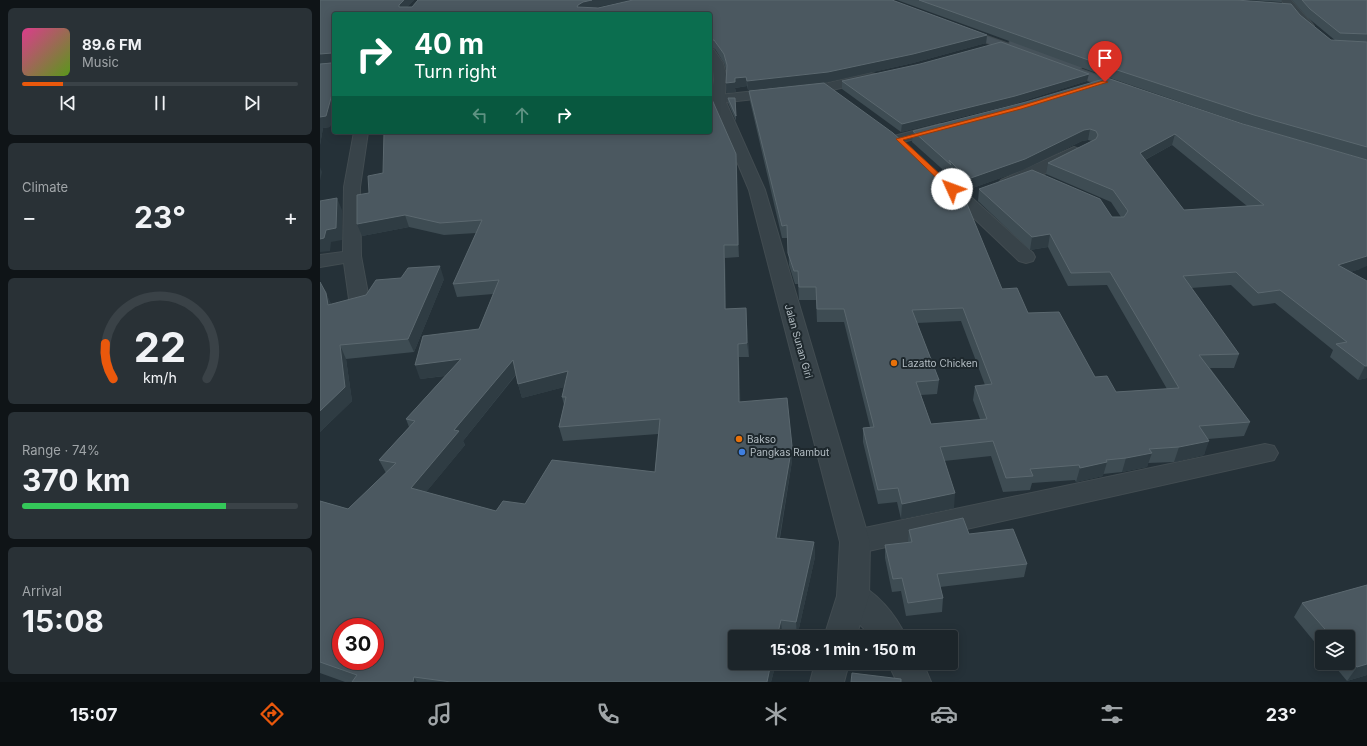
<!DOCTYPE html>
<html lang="en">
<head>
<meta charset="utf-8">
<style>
  body { margin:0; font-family:Inter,sans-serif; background:#293136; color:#f1f3f6; height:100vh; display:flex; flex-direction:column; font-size:15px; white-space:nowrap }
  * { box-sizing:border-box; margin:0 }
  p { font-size:13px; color:#a0a5a8 }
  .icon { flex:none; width:22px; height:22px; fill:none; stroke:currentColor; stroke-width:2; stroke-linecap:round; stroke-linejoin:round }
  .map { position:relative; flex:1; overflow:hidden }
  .details { display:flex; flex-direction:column; gap:8px; padding:8px; background:#0f1417; width:320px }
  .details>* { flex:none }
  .hud { position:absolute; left:12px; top:12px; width:380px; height:122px; border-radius:4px; box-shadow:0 2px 10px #0003,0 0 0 1px #3a4247; background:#0b6e4f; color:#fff; overflow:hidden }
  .buttons { position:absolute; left:995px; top:630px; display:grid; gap:8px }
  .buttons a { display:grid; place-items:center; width:40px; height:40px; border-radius:4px; background:#1c252a; box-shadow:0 2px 10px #0003,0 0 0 1px #3a4247; font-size:20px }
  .speed { position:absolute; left:12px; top:618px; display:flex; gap:8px; font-size:20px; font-weight:700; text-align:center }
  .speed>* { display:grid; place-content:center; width:52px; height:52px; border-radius:50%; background:#1c252a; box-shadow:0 2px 10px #0003,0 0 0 1px #3a4247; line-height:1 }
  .speed .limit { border:6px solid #d22; background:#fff; color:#111 }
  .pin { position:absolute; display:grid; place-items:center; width:34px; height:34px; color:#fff; margin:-41px -17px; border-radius:50% 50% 50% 0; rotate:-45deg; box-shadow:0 0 4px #0007 }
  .pin .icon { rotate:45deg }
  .me { position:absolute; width:44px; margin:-22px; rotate:313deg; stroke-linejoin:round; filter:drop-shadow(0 0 3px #0008) }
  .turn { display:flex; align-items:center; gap:14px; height:84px; padding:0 16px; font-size:18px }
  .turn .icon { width:52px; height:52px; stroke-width:2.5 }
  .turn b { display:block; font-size:28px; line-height:34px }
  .lanes { display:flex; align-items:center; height:38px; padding:0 16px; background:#0003; justify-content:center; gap:20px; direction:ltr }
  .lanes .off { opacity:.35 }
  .big { font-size:30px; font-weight:700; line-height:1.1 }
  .details .card { flex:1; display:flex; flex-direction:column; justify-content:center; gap:6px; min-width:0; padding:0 14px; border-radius:6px; background:#293136 }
  .details .dial { align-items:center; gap:0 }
  .dial svg { height:104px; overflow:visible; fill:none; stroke:#3a4247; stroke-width:7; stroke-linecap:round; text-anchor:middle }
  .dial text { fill:#f1f3f6; stroke:none }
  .song { display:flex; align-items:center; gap:12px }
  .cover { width:48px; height:48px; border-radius:6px; background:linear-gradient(135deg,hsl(330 70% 55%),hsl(90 70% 35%)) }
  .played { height:4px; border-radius:2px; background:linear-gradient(90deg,#ea580c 15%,#3a4247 15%) }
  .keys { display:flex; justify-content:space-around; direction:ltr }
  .heat { display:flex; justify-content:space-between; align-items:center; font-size:22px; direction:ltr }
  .charge { height:6px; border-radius:3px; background:linear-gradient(90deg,#34c759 74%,#3a4247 0) }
  .trip { position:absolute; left:408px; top:630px; width:230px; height:40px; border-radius:4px; background:#1c252a; box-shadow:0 2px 10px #0003,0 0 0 1px #3a4247; font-weight:700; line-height:40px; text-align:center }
  .menu { display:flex; height:64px; justify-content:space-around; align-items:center; background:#0b0f11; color:#a0a5a8 }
  .menu .icon { width:28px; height:28px }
  .menu .on { color:#ea580c }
  .menu b { font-size:18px; color:#f1f3f6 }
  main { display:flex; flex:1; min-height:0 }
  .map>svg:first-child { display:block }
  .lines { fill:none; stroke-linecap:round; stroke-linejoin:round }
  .minor-casing { stroke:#424c51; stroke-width:2 }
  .tertiary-casing { stroke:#424c51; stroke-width:2 }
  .secondary-casing { stroke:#424c51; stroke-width:2 }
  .minor { fill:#384349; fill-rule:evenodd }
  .tertiary { fill:#384349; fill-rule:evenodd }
  .secondary { fill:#47535b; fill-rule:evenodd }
  .wall { fill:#3e4c53; fill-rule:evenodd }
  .shaded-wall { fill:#2f3c43 }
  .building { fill:#4b5860; stroke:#5b686f; fill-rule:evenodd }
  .route { fill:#ea580c; stroke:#983908 }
  .food-dot { fill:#e8710a; stroke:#1e282d; stroke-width:1.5 }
  .shop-dot { fill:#3f7fe0; stroke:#1e282d; stroke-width:1.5 }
  .labels { text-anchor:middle; stroke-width:4; stroke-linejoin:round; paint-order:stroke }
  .street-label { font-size:10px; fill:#b4bec4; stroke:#1e282d }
  .poi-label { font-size:10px; fill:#b4bec4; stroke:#1e282d; text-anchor:start }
</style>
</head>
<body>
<main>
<section class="details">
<div class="card">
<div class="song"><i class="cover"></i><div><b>89.6 FM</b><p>Music</p></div></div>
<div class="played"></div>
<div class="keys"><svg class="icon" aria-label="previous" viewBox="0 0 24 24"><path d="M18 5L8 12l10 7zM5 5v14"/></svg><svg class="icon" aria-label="pause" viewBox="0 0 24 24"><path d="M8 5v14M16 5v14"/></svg><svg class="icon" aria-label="next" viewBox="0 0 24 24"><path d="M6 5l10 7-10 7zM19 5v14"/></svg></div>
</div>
<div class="card"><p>Climate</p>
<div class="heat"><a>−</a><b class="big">23°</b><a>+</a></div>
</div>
<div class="card dial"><svg viewBox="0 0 100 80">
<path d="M14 69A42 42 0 1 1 86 69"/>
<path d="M14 69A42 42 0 0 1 8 42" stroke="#ea580c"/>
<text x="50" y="56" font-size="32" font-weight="700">22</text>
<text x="50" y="72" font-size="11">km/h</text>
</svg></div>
<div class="card"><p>Range · 74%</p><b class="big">370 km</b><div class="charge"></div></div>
<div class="card"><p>Arrival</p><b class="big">15:08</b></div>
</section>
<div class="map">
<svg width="1047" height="682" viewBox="0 0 1047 682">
  <rect width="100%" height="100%" fill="#253138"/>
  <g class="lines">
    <defs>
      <path id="minor" d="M961,0H971C978,9 987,17 994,26L993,28H985L978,22Z
        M551,73L555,74L557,77L555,80L508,91L390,104V96L508,83Z
        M620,124L625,125L627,128L625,131L579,143L574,142L572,139L574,136Z
        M34,132H48L40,187L41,256L49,299L46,303L39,305L32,303L29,299L24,263L0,267V255L23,252L24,187Z
        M754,147L759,149L762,152L759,155C743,164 698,191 681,186L679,183L681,180Z
        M625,177L631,179L713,253L715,257L713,261L706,263L699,261L619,185L617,182L619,179Z
        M945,444L954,446L958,453L954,460L535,554L525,550L520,542L525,534L535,530Z
        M533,582C557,591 576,615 586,637H552L522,606L517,596L522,586Z
        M568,663H603L611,682H577Z"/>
      <path id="tertiary" d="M390,49L394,50L403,63L406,74L405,100L445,190L550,542L549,596L536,637H504L517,596L520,542L429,190L391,100L394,80L393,69L390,61Z
        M495,663H529L524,682H490Z"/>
      <path id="secondary" d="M639,26L689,44L690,41H698L761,63L763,66L760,69L812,87L814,90L812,93H804L736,69L734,66L738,63L711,53L710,56H702L635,31L634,29L635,27Z"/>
    </defs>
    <use href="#minor" class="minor-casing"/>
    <use href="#tertiary" class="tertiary-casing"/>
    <use href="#secondary" class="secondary-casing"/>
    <use href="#minor" class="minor"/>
    <use href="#tertiary" class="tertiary"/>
    <use href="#secondary" class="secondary"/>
  </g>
  <path class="wall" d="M0,0H94L87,7H92L98,0H310L275,7L278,8L313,0H572L667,35L666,43L593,63L508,82L428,90L427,86L415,88L416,92L407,93L406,83V70L404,63L395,49L390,48V14H14V111L10,127L3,128L0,145V64L12,63L0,64Z
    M577,0H916L980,15L1011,40L1016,41L987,17L972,0H1047V160L930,126L790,78Z
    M930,0H962L961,2Z
    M522,81H767L694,104L581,132L522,89Z
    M429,91L682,289L775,377L796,392L847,389L787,285L748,286L728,247L710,250L658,201L659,189L792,217H801L791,202L726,174L728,163L772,141L768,140L762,141L703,170L647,190L630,173V176L592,142L593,131L923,124L1040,269L1030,272L1047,378L1038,380L1010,357L1013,350L955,303L933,306L911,285L871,288L919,354L914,368H890L930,422L924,436L888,439L884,455L854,462L828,463L827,467L802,472L783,474V476L756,482L755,480L712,483L710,490L683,492L671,456L624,461L634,508L581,519L577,502L558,504L543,442V428L550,427L524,322H497L496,300H479L478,284H475L469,265L468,238H462L430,101ZM852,145L927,206L864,210L825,160ZM641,321L665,385L655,386L653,400L660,419L611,424L601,395L617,394L619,380L597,323Z
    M408,98L416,103V121L408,103Z
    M416,154L417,166L419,257L405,258L406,309L426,308L429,357H419L420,402L472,461L460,538L494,542L495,557L477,637L462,634L415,663H456L451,682H25L0,673V501L28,509L66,473L59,460L89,427L86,419L125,376L100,379L159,329L173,294L137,297L133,284L156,233L124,235L89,227L42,236L49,193L63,173ZM196,375L198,384L202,398L244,387L242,397L244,405L239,427L243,441L338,434L335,472L176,511L106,492L145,445L143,441Z
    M124,279L94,352L26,359L32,401L0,432V282L11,304Z
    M589,530L649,534L707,564L704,577L620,587L623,598L622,612L586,616L581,591L572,592L565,558V545L588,542Z
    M1047,585V675L1027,681L1012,663H1028V637H1002V651L974,617L982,603Z"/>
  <path class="shaded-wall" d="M84,0H94L82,13L79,7V5Z
    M272,0H310L265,10L257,7L258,5L263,2Z
    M667,35L666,43L593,63L508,82L428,90L427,81Z
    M12,53L14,62L0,64V54Z
    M392,71V80L390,95V80Z
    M769,74L767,81L694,104L581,132L582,124Z
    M426,77L427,86L415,88L416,92L407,93L406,83L415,78Z
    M14,87V111L10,127L3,128L0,145V117Z
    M770,129L768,140L762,141L703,170L647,190L648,179L764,130Z
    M855,134L852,145L817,164L820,153Z
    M416,154L417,166L419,257L418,245Z
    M0,167L2,172L0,181Z
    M17,198L22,210V240L11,242L10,251L0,252V239L6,230Z
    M85,215L89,227L42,236L37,224Z
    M730,234L728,247L710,250L712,237Z
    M404,245L405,258L406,322L405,309Z
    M1047,256V266L1040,269L1012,278L1018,265Z
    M120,266L124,279L94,352L88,339Z
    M6,293L12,306L8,305Z
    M426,308L427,321L429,357L427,343Z
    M418,344L419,357L421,416L419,402Z
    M20,345L26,359L32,401L0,432V411Z
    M141,359L146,373L100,379L95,365Z
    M193,360L197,373L143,441L145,445L98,502L91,488L134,430Z
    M1045,366H1047V378L1038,380Z
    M248,371L252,385L202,398L198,384Z
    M889,441L884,455L854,462L859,447Z
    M472,446V461L457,552L456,538Z
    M832,453L827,467L802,472L806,458Z
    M787,462L783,476L756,482L760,468Z
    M635,493L634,508L581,519L582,504Z
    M494,542L495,557L477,637L476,622Z
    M461,620L462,634V637H457Z
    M451,663H456L451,682H447Z
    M1047,664V675L1027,681L1037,667Z
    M94,677L97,682H93Z"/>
  <path class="building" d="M0,0H84L79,5V7H92L98,0H272L263,2L258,5L257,7L278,8L313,0H572L667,35L593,54L508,72L427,81L426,77L415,78V82L406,83L407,65L404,54L394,40H390V14H14V87L6,116L0,117V64L12,63V53L0,54Z
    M599,0H916L971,4L980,15L1011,40L1047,42V147L934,115L791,68Z
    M982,0H1047V34L1020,33L990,9Z
    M681,42L769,74L695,96L582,124L522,81L600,64Z
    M390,59L392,71L390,80Z
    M787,78L923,124L1047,160V256L1018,265L1047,281V366H1045L1016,344L1027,342L960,290L938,293L916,272L863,276L919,354L879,355L930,422L879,426L889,441L859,447L829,449L832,453L806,458L786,460L787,462L760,468L759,465L710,469L713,476L686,478L673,441L620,447L635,493L582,504L578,488L558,490L543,428L554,427L524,309H497L496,287H479L478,271H474L468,253L467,225L462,226L429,91L504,83L573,133L645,199L682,289L697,288L708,313L739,312L775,377L787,376L796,392L859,388L790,272L751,273L730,234L712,237L659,189L712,170L780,199L792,217H804L808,211L793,190L728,163L776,139L778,135L776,131L770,129L764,130L705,159L648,179L629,160L631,165L593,131L706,102ZM855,134L944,205L864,210L820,153ZM643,308L672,384L655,386L667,419L611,424L596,382L619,380L592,310Z
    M390,95L416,154L418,245H404L405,309L426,308L427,343L418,344L419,402L467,398L472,446L456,538L494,542L476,622L461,620L457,637H415V663H451L447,682H131L94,677L93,682H32L37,675L0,662V501L28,509L76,463L59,460L95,421L86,419L141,359L95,365L103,336L159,329L179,280L133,284L162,220L120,223L85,215L37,224V195L49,193L48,176L63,173L64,132H390ZM193,360L198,384L248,371L242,397H246L239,427L340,419L335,472L232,460L205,504L183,501L176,511L91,488L139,431L134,430ZM21,627H55V661H21Z
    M408,98H415L416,116Z
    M17,198L16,228L6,230L4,238L0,239V201Z
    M120,266L88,339L20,345L25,387L0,411V282L6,293L8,305L46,295L56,280L81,278L88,268Z
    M643,518L649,534L693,529L707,564L617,574L623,598L588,603L582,578L573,579L565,545L592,542L589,530Z
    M1047,585V664L1037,667L1028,656V637H1012L982,603Z
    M532,673L581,679V682H531Z"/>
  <path class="route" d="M783,81L788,82L701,109L583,140L635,188V191H630L576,139L697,107Z"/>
  <g class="food-dot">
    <circle cx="574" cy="363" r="4"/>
    <circle cx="419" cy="439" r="4"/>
  </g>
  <circle class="shop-dot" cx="422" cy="452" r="4"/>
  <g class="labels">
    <g class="street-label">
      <text transform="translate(479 341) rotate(74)" y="4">Jalan Sunan Giri</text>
    </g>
    <g class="poi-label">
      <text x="582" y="367">Lazatto Chicken</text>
      <text x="427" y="443">Bakso</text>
      <text x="430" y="456">Pangkas Rambut</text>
    </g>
  </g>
</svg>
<div class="buttons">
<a><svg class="icon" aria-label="layers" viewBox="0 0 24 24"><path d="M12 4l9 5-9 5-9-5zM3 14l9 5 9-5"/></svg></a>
</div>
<div class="speed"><div class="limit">30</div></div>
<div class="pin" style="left:785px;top:82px;background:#d93025"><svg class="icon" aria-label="arrive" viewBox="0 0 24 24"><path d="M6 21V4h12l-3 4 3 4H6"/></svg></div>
<svg class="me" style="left:632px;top:189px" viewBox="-20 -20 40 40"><circle r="19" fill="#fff"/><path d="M0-13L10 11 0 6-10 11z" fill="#ea580c"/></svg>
<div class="trip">15:08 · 1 min · 150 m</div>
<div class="hud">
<div class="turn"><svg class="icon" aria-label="right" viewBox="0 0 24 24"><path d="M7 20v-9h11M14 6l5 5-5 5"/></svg><div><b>40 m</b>Turn right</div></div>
<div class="lanes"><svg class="icon off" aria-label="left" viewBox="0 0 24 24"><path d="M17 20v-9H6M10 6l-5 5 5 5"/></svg><svg class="icon off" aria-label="ahead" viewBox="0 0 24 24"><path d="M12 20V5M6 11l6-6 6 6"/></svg><svg class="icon" aria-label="right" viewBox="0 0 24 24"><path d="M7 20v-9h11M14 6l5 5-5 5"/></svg></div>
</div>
</div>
</main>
<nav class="menu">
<b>15:07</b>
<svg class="icon on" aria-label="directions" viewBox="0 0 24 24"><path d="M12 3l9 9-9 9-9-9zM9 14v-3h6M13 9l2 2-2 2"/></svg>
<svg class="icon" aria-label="music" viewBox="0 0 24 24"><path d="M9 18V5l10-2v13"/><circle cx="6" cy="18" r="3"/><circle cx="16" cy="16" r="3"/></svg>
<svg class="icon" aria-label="phone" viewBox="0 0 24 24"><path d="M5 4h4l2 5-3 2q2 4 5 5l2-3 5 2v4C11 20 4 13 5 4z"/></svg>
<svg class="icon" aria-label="climate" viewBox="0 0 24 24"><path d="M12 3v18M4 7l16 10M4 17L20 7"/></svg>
<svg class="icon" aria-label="car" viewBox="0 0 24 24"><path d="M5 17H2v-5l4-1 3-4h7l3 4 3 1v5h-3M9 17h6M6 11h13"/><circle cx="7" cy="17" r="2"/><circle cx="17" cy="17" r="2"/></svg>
<svg class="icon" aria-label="filters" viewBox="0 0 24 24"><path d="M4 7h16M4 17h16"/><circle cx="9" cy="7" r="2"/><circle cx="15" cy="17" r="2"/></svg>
<b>23°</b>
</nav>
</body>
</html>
